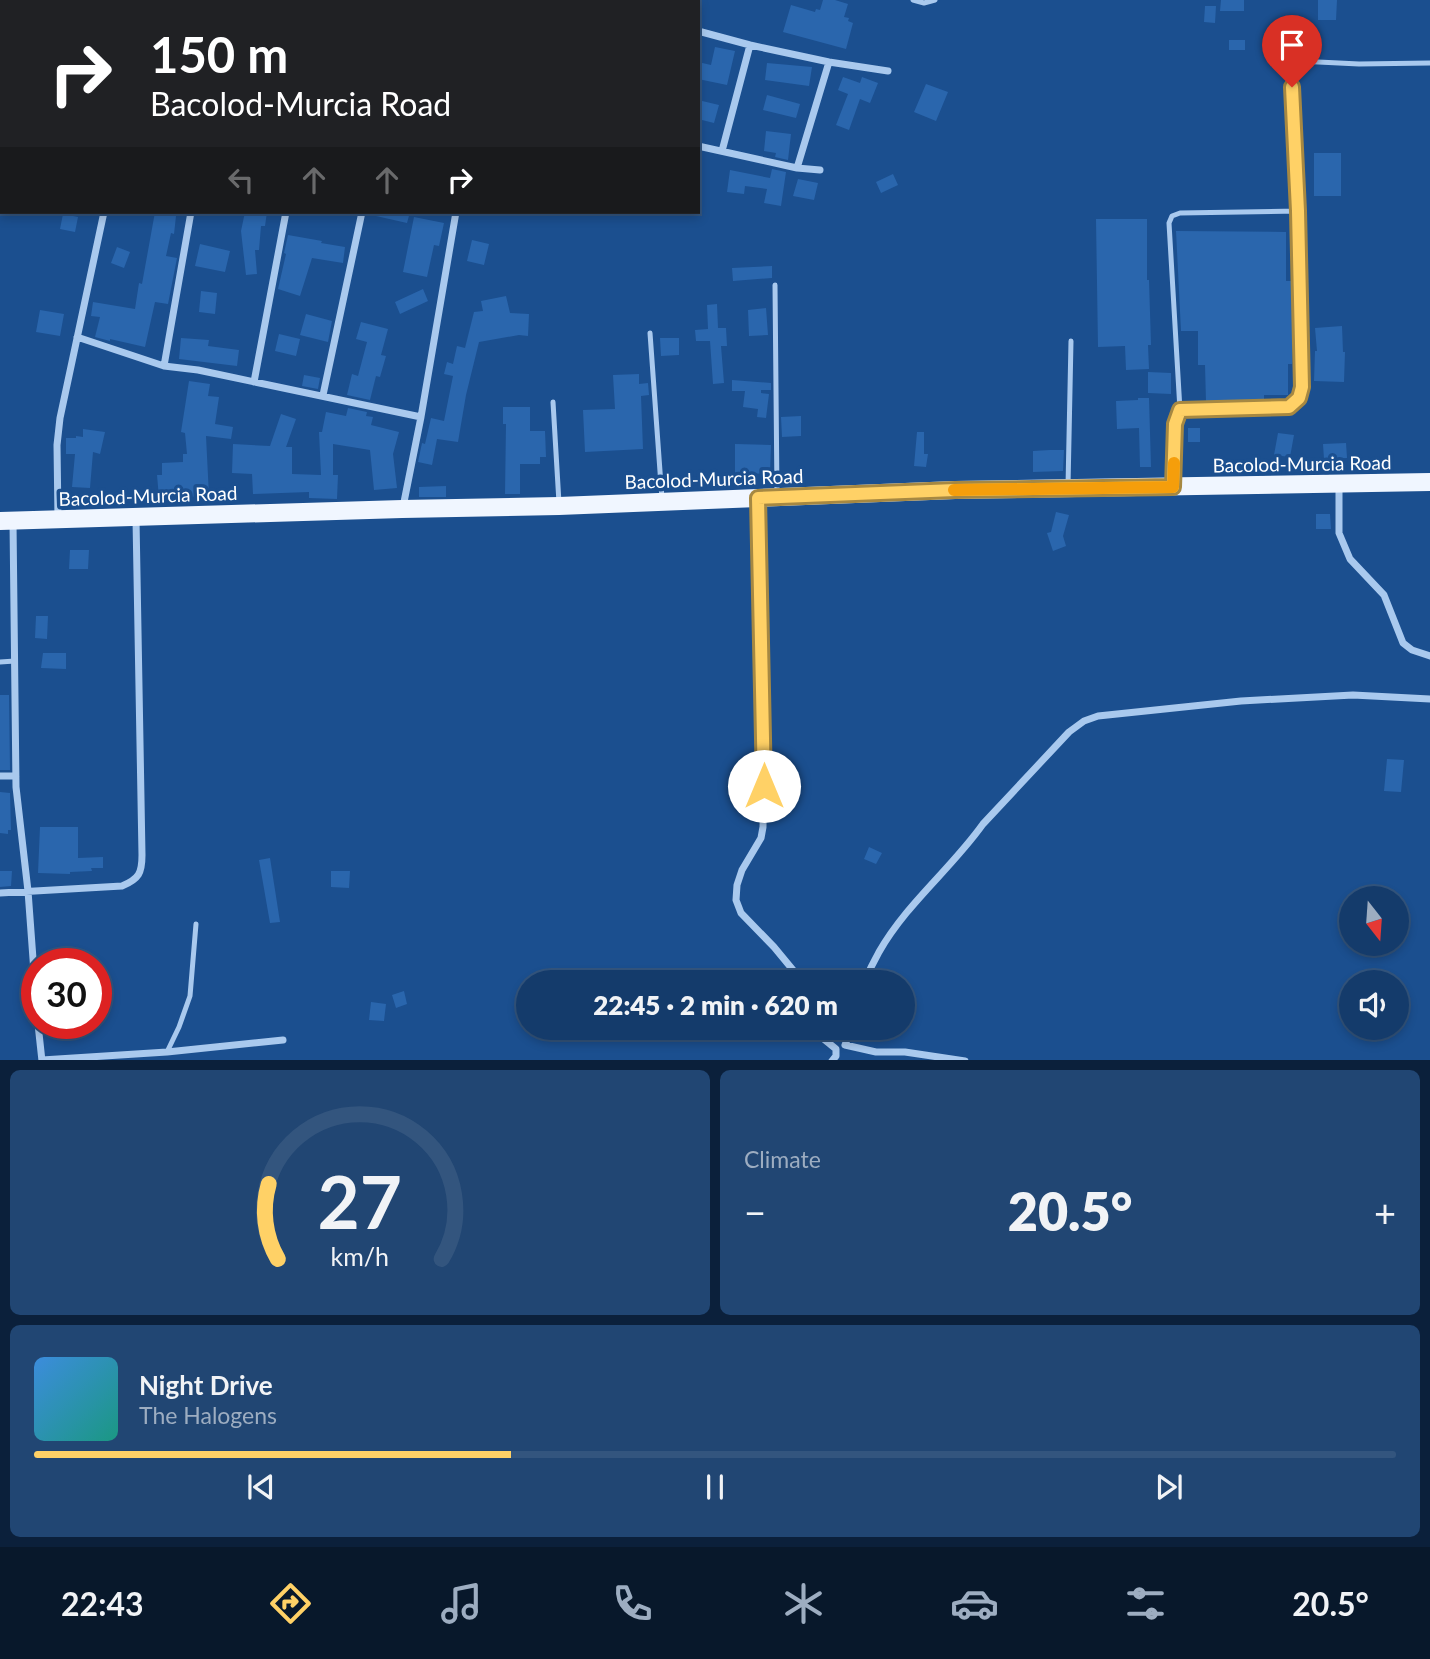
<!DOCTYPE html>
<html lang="en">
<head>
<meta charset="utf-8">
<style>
  body { margin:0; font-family:Lato,sans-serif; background:#214673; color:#f1f3f6; height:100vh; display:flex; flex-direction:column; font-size:26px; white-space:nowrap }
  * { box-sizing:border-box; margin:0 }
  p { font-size:23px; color:#9dadc1 }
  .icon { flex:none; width:38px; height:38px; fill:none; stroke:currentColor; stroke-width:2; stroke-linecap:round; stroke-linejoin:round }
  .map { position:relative; height:1060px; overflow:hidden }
  .drawer { display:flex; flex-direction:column; gap:10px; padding:10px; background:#0b203b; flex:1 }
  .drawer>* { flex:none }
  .hud { position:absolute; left:0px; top:0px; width:700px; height:214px; box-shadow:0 4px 10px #0003,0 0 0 2px #33557e; background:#202124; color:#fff; overflow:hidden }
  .needle { width:46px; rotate:163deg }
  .tools { position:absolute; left:1339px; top:886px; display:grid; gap:14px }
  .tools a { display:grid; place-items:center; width:70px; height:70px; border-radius:50%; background:#143b6b; box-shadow:0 4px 10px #0003,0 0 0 2px #33557e; font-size:35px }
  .speed { position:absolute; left:21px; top:948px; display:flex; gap:14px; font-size:35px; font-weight:700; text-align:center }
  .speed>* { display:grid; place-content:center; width:91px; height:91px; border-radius:50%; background:#143b6b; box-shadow:0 4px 10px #0003,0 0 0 2px #33557e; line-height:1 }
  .speed .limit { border:10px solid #d22; background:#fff; color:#111 }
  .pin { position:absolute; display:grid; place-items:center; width:60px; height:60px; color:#fff; margin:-72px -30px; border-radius:50% 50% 50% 0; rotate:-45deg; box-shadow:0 0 7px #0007 }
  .pin .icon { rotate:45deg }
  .me { position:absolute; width:77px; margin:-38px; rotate:0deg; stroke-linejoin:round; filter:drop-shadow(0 0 5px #0008) }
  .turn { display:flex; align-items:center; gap:24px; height:147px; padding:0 35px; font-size:32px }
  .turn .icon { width:91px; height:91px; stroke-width:2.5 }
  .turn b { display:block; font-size:49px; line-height:60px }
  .lanes { display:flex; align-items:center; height:66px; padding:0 35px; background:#0003; justify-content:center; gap:35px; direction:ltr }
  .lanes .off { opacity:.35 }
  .big { font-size:52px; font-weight:800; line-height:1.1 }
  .drawer .tile { flex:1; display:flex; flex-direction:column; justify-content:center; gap:10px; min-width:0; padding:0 24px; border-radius:10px; background:#214673 }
  .drawer .dial { align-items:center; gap:0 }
  .dial svg { height:182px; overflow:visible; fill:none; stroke:#33557e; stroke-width:7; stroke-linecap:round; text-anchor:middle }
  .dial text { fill:#f1f3f6; stroke:none }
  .song { display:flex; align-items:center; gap:21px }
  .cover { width:84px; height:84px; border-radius:10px; background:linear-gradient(135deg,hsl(210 70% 55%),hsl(170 70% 35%)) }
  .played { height:7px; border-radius:4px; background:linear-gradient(90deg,#ffd166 35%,#33557e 35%) }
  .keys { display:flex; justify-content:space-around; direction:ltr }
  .heat { display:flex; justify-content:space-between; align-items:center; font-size:38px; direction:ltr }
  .drawer .tiles { flex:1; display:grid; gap:10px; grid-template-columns:1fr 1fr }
  .tile:last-child { grid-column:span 2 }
  .trip { position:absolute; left:516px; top:970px; width:399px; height:70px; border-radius:35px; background:#143b6b; box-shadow:0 4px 10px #0003,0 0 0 2px #33557e; font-weight:800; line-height:70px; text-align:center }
  .tab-bar { display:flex; height:112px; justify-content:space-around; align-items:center; background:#08182b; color:#9dadc1 }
  .tab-bar .icon { width:49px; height:49px }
  .tab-bar .current { color:#ffd166 }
  .tab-bar b { font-size:32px; color:#f1f3f6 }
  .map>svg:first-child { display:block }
  .building { fill:#2a66ad }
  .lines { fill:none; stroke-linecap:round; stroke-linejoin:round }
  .service { stroke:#a9c9ee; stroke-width:5 }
  .minor { stroke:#a9c9ee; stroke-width:7 }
  .primary { stroke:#f0f6ff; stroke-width:18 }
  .route-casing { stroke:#a68842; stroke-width:18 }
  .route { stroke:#ffd166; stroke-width:12 }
  .slow { stroke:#f59e0b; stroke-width:12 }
  .labels { text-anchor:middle; stroke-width:7; stroke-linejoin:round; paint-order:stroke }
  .street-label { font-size:19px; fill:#fff; stroke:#1b4f8f }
</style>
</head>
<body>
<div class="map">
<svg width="1430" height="1061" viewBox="0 0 1430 1061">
  <rect width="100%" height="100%" fill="#1b4f8f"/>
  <path class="building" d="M823,0H835L848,4L844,17L849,18L848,21L853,23L846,49L783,32L791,5L815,12L816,9L820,10Z
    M1221,0H1244V11H1220Z
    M1318,0H1337L1336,20H1318Z
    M1205,6H1216L1215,23L1204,22Z
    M1229,40H1245V50H1229Z
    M715,47L735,51L727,85L698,79V62L711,65Z
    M767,63L812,67L809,86L765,80Z
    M843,77L860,83L862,77L878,83L870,103L860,99L849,130L836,125L848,94L838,90Z
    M926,84L948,92L936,121L914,112Z
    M767,95L800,104L796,118L763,110Z
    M698,100L719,105L714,123L698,119Z
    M766,131L791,134L788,160L775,157L776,153L764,151Z
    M1314,153H1341V196H1314Z
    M772,169L786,172L781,206L764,203L767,189L745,186L744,194L727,192L730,170L770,178Z
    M893,174L898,185L881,193L876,182Z
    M798,179L818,183L814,200L793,196Z
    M155,212L176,216L174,234L171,233L166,256L177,258L168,304L155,302L145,347L110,339V341L95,337L100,317L91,316L93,302L135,309L139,283L142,284Z
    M245,212H267L265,226H261L259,250H255L257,274L246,275L241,231Z
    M376,212H410L407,223L376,216Z
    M63,214L78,217L75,232L60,229Z
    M414,217L444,223L439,246L434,245L427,277L403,272Z
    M1096,219H1147V280H1149L1151,345H1148L1149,369L1126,370L1125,346L1098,347Z
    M1176,231L1286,232V281H1292V364H1288V395H1264V402L1228,403V402H1206L1205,365H1198V331H1181Z
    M288,235L322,241L321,243L345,247L343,263L312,258L300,296L278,289L286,254L284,253Z
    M472,240L489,244L484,265L467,261Z
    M200,244L230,251L225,272L195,266Z
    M117,247L130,252L124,268L111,263Z
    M772,266V278L733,281L732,268Z
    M423,289L428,301L400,314L395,302Z
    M201,291L217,293L215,314L199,312Z
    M506,296L510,313L529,314L528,336L519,335L479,342L466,395L458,442L437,439L432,465L418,462L422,443L425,444L431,418L444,421L453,376L444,374L447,362L453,364L457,346L465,348L474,312L483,311L481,301Z
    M717,304L718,328H726L727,346H721L724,383L713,384L710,341H696L695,330L708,329L707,305Z
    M766,308L768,335L749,336L748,310Z
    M40,310L64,314L60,336L36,332Z
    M306,314L332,321L328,342L300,335Z
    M361,322L388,329L381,355L386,356L380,377L376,376L370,400L347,395L352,374L358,376L367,342L356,339Z
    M1342,326L1343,352H1345L1344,382L1314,381L1315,351H1317L1315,328Z
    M279,334L300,339L296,356L275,351Z
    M181,338L209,340L208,346L239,350L237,366L179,359Z
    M660,338H679V355L661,356Z
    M1148,372L1171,373V394L1148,393Z
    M639,374V384L648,383L649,395L641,396L643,449L585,452L583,410L615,409L613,375Z
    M304,375L320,378L318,389L302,386Z
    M732,380L771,383V390H761V393L769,394L766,418L757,417L758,409L743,407L745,391H732Z
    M189,381L210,384L208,396L219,397L215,424L233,427L231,439L206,436L209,496L159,498L157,475H162V463L183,462V454H187L185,433L181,432Z
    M1138,398H1149L1151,467H1140L1139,428L1117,429L1116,401L1138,400Z
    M503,407H530V431H545L546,457H540V464H520V494H505L506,424H503Z
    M348,408L367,412L366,416L373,417L371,425L399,432L393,454L397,488L374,490L370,450L333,444V475H338L337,499L309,498V492L253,494L252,474L232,473L233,444L270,446L281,414L296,419L286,447H292V474L321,475L319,432H322L326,412L346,416Z
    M801,416V436L782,437L781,417Z
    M1188,428H1200V442H1188Z
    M83,429L105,432L100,454L93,452L90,488L72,487L75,454H66V438H76V436L83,437Z
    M917,432H924V454H928L926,467L914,466Z
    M1278,433L1294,435L1290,457L1274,455Z
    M1346,443L1347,458L1324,459L1323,444Z
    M735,444L771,445L770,474L735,473Z
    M1050,450H1064L1063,471L1033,472V451Z
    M446,486V497H419V487Z
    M1056,512L1069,515L1063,536L1066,546L1053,551L1047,533L1051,532Z
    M1316,514H1330L1331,529H1316Z
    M70,550H89L88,569H69Z
    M36,616H48L47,639L35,638Z
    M43,653H66V669L41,668Z
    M0,695H9L10,770H0Z
    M1387,759L1404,760L1401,792L1384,791Z
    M0,792L10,793L11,830H8V834L0,833Z
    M40,827H78V858L103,857V868H91L92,871L70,872V874L38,873Z
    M869,847L882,853L876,864L864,859Z
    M270,858L280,922L270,923L259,860Z
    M0,871H12L11,886L0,887Z
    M331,871H350L349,888L331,887Z
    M404,991L407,1004L396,1008L392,995Z
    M371,1002L386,1004L384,1021L369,1020Z"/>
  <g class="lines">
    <path class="service" d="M913,0L924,3L935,0
      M775,285L777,495
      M650,333L662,499
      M553,402L559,503
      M1180,410L1289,407L1299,398L1302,387L1298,211L1291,73L1296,57L1298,61L1359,64L1430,63
      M1173,483L1175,424L1180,410L1169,223L1172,216L1180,213L1298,211
      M1068,486L1071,341
      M0,662L15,661
      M167,1052L179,1027L190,996L196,924"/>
    <path class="minor" d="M545,0L556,2
      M148,2L149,0
      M413,2V0
      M505,2V0
      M695,2V0
      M698,31L750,45L829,62L888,71
      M698,146L797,168L820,170
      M722,151L750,45
      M797,168L829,62
      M77,337L164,366L198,370L421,417
      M164,366L191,212
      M254,382L286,212
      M323,395L362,212
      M1339,485V533L1350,559L1384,595L1403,643L1412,650L1430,656
      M758,499L764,759L763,827L761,838L742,870L737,885L736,900L741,913L774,947L793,970L794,982
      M403,507L421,417L456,212
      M58,519L57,445L60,418L104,212
      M13,522L16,787L28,891L37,1013
      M0,776H16
      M0,893L122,886C139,879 142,873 142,855L136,519
      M865,982C868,971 874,962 879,952C907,903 951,869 983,824L1069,732L1084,721L1098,716L1241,701L1353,695L1430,699
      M38,1024L42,1061
      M809,1027L836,1049V1056L832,1061
      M852,1027L845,1045L876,1052H905L965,1061
      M42,1060L167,1052L283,1040"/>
    <path class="primary" d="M0,521L402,509L559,506L955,490L1430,482"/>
  </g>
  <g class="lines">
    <defs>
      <path id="route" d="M764,786L758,498L955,490L1173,487L1175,424L1180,410L1289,407L1299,398L1302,387L1298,211L1292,87"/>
    </defs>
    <use href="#route" class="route-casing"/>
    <use href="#route" class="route"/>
    <path class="slow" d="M954,490L1173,487L1174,463"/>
  </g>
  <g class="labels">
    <g class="street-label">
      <text transform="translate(1302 464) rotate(-1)" y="7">Bacolod-Murcia Road</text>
      <text transform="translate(714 479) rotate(-2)" y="7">Bacolod-Murcia Road</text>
      <text transform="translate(148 496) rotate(-2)" y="7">Bacolod-Murcia Road</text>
    </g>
  </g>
</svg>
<div class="tools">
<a><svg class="needle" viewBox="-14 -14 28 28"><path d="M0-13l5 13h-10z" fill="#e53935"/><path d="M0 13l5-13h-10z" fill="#9dadc1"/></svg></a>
<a><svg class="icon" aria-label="sound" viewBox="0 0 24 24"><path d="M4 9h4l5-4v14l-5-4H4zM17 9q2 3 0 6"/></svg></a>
</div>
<div class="speed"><div class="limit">30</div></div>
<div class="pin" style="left:1292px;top:87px;background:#d93025"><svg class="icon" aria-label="arrive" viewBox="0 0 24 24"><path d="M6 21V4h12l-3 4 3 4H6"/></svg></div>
<svg class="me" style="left:764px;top:786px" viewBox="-20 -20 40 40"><circle r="19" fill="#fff"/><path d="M0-13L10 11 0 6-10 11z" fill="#ffd166"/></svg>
<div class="trip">22:45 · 2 min · 620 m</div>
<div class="hud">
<div class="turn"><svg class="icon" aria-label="right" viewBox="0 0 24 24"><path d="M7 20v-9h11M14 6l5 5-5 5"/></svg><div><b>150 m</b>Bacolod-Murcia Road</div></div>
<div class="lanes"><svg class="icon off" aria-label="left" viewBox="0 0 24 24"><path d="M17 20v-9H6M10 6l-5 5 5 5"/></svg><svg class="icon off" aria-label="ahead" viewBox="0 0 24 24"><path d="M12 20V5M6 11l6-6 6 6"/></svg><svg class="icon off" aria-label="ahead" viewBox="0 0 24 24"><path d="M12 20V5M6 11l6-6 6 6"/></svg><svg class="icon" aria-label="right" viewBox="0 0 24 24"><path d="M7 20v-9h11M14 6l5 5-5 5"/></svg></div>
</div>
</div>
<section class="drawer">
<div class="tiles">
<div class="tile dial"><svg viewBox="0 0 100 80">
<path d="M14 69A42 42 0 1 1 86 69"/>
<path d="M14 69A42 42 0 0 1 10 36" stroke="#ffd166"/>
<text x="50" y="56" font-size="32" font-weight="700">27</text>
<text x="50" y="72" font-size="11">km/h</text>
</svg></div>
<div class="tile"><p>Climate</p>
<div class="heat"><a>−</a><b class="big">20.5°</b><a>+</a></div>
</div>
<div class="tile">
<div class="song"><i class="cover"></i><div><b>Night Drive</b><p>The Halogens</p></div></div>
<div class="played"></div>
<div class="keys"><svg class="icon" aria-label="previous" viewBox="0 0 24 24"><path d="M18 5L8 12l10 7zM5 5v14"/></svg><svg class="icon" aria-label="pause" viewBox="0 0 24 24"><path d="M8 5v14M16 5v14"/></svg><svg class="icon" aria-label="next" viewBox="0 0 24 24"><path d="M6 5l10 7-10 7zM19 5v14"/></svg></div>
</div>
</div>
</section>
<nav class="tab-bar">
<b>22:43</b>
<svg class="icon current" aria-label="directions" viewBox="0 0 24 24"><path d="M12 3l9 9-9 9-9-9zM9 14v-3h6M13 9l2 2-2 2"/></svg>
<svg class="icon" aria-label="music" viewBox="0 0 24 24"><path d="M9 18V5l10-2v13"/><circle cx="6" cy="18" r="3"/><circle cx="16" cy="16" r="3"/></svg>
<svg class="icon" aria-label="phone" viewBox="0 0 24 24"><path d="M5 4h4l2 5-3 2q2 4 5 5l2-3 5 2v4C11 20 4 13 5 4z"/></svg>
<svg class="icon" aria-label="climate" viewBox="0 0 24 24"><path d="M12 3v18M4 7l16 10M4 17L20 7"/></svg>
<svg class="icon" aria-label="car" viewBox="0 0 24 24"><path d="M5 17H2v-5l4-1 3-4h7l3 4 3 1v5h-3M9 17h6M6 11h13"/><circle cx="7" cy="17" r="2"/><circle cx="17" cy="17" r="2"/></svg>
<svg class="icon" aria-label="filters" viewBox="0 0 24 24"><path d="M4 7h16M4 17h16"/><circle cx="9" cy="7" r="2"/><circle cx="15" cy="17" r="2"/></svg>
<b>20.5°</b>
</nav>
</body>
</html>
